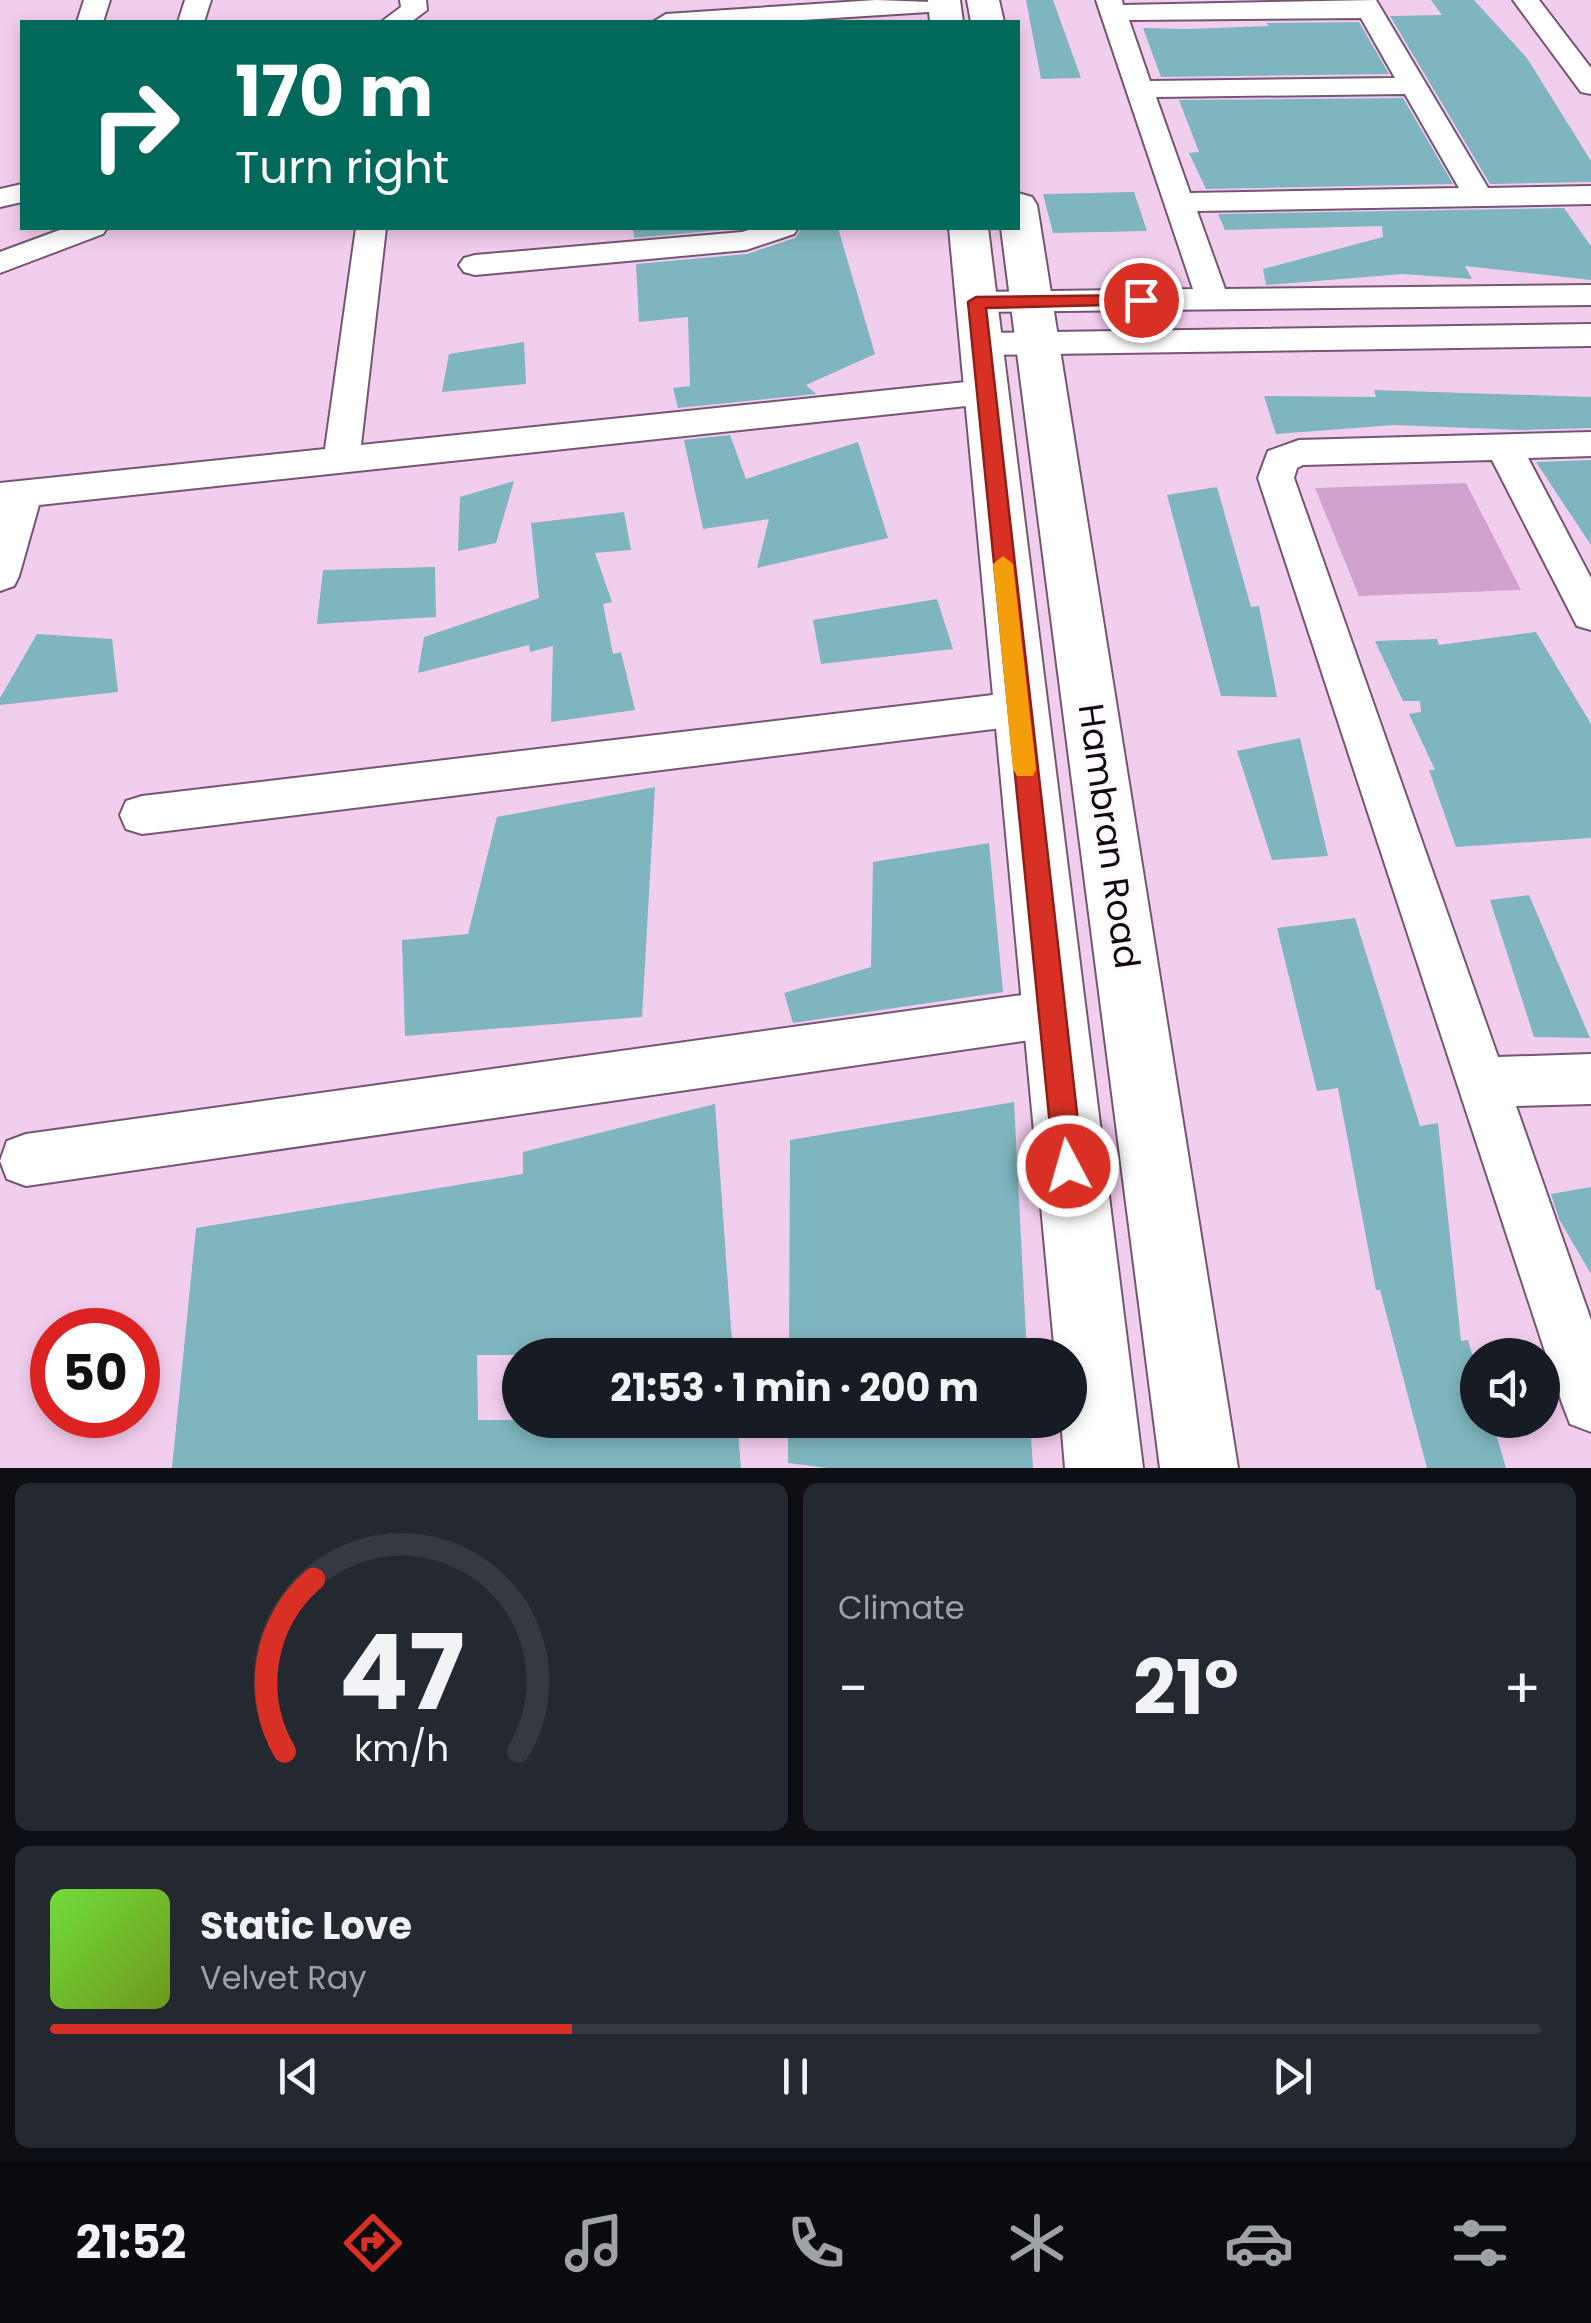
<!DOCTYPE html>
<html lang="en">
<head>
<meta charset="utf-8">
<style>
  body { margin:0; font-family:Poppins,sans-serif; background:#242831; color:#f1f3f6; height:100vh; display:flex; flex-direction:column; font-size:38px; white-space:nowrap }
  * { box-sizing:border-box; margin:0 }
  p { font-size:32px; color:#9ea1a6 }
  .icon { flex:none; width:55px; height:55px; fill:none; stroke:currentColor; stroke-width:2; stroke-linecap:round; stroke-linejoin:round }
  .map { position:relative; height:1468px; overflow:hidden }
  .side { display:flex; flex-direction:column; gap:15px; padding:15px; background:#0d0f14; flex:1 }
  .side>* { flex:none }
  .hud { position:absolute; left:20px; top:20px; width:1000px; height:210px; border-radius:0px; box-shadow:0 5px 15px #0003; background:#00695c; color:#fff; overflow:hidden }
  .buttons { position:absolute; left:1460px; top:1338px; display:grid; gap:20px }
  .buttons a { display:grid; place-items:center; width:100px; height:100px; border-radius:50%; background:#171b24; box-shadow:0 5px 15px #0003; font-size:50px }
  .speed { position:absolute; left:30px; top:1308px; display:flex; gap:20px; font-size:50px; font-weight:700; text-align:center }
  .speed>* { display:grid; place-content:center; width:130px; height:130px; border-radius:50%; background:#171b24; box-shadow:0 5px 15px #0003; line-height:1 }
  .speed .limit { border:15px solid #d22; background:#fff; color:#111 }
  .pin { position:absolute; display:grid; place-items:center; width:85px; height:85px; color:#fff; margin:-42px; border:5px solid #fff; border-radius:50%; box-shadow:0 2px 10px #0007 }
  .me { position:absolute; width:110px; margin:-55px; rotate:354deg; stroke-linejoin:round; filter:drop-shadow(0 0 8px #0008) }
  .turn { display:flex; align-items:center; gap:35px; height:210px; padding:0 50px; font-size:45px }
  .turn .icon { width:130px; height:130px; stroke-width:2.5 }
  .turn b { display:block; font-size:70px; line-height:85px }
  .big { font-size:75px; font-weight:700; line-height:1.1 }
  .side .widget { flex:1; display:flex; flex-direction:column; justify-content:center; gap:15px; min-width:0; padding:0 35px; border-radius:15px; background:#242831 }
  .side .dial { align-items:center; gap:0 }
  .dial svg { height:260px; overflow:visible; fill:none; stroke:#363941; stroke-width:7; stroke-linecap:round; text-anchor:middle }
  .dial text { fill:#f1f3f6; stroke:none }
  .song { display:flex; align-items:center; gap:30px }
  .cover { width:120px; height:120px; border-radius:15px; background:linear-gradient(135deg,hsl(100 70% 55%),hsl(80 70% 35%)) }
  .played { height:10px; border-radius:5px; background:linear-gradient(90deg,#d93025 35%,#363941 35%) }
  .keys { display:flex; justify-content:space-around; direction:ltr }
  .heat { display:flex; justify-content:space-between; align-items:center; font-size:55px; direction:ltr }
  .side .tiles { flex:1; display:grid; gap:15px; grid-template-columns:1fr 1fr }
  .widget:last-child { grid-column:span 2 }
  .trip { position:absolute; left:502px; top:1338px; width:585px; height:100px; border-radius:50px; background:#171b24; box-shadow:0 5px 15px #0003; font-weight:700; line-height:100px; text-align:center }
  .menu { display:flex; height:160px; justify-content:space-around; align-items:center; background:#090b0e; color:#9ea1a6 }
  .menu .icon { width:70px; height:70px }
  .menu .active { color:#d93025 }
  .menu b { font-size:45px; color:#f1f3f6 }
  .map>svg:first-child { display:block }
  .green { fill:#d2a2ce }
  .building { fill:#7eb5be }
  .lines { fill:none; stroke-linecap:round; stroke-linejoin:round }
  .minor-casing { stroke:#755672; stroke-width:4 }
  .secondary-casing { stroke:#755672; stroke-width:4 }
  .minor { fill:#fff; fill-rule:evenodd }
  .secondary { fill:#fff; fill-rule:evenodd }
  .route { fill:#d93025; stroke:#8d1f18; stroke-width:2.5 }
  .slow { fill:#f59e0b }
  .labels { text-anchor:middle; stroke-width:9; stroke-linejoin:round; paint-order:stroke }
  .street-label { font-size:35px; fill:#120711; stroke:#fffbfe }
</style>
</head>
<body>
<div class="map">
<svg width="1591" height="1468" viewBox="0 0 1591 1468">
  <rect width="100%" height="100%" fill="#f2ceee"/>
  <path class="green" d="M1466,483L1521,590L1359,596L1315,488Z"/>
  <path class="building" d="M1026,0H1053L1081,78L1041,79Z
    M1431,0H1474L1527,58L1591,161V182L1490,184L1390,16L1442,15Z
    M1359,22L1389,74L1161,77L1143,28L1188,29L1269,26L1266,23Z
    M1403,98L1453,184L1206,189L1189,153L1199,152L1179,100Z
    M1134,192L1147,231L1053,233L1043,194Z
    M1564,208L1591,246V280L1465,266L1472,279L1403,274L1266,285L1263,269L1383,237L1382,226L1225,230L1218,214Z
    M633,228H744L634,238Z
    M802,228H838L875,354L806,385L816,394L678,408L673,388L690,386L688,317L639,322L636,264L747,254L795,238Z
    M524,342L526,384L442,392L449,354Z
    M1374,390L1591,397V428L1520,430L1394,425L1276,434L1264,396L1376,397Z
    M730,435L746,479L858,442L888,538L757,568L769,519L703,529L684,440Z
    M1591,460V545L1536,462Z
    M514,481L496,543L458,551L460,497Z
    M1217,487L1251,607L1259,606L1277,697L1221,696L1167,495Z
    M624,512L631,550L595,553L612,602L603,604L613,654L621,652L635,710L551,722L553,646L530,652L529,645L418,673L424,637L539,598L531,523Z
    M435,567L436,617L317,624L323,570Z
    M937,599L953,649L821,664L813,620Z
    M1536,632L1591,724V838L1456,847L1429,770H1435L1409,714L1421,712L1420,701H1403L1375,641L1437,639L1439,645Z
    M37,634L112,639L118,692L0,705V698Z
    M1300,738L1328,856L1272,860L1237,751Z
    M655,787L642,1017L405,1036L402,940L468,934L497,817Z
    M989,843L1003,992L793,1023L784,993L871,967L873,862Z
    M1529,895L1590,1038L1534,1037L1490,900Z
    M1355,918L1420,1126L1438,1123L1461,1341L1468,1340L1478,1373V1420H1492L1506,1468H1427L1380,1290H1376L1338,1088L1317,1091L1277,928Z
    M1014,1102L1027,1355H789L790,1140Z
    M715,1104L733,1355H477L478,1420H737L741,1468H172L196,1228L523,1174V1152Z
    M1591,1187V1274L1559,1219L1551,1194Z
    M788,1420H1030L1033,1468H828L788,1463Z"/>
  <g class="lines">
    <defs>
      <path id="minor" d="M84,0H110L103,22H77Z
        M185,0H211L204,22H178Z
        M400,0H426L427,10L411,22H381L401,7Z
        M876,0L957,3L944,11L771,22H653L666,14Z
        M1096,0H1122L1123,5L1376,0L1488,188L1591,186V204L1197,211L1225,289L1591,285V305L976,312L965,309L960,302L965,295L976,292L1193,289ZM1361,18L1395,78L1150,81L1129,20ZM1405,94L1459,188L1190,193L1156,97Z
        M1513,0H1539L1591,68V94L1581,92Z
        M22,184V202L0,207V189Z
        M65,228H107L103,234L0,273V252Z
        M356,228H386L361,445L985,380L997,384L1002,392L997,400L985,404L39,505L19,576L14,586L0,591V483L325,449Z
        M755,228H798L794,234L746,250L475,275L464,272L459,265L464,258L475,255L742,232Z
        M1591,324V346L980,355L968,352L963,344L968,336L980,333Z
        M1591,432V456L1528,458L1591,578V630L1577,626L1492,460L1303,465L1297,468L1294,478L1498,1057L1591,1054V1104L1516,1106L1591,1320V1432L1570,1424L1562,1403L1258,478L1268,451L1299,440Z
        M1018,692L1033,697L1039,709L1033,721L1018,726L142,834L126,829L120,815L126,801L142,796Z
        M1051,991L1068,997L1076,1014L1068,1031L1051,1037L26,1186L7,1179L0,1161L7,1141L26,1134Z"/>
      <path id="secondary" d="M928,0H960L963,22H930Z
        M967,0H999L1004,22H971Z
        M1018,193L1032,197L1037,205L1238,1468H1160L1001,228H1018Z
        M949,228H988L1143,1468H1065L1061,1420H1070V1355H1055Z"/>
    </defs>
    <use href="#minor" class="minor-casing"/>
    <use href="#secondary" class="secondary-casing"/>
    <use href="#minor" class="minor"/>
    <use href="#secondary" class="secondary"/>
  </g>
  <path class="route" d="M1141,295L1147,296V304L986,308L1083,1166L1078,1175L1068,1180L1059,1175L1054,1166L968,302L976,297Z"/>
  <path class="slow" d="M1003,556L1013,564L1036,769L1033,776H1017L1013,769L993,564Z"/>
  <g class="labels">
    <g class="street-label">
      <text transform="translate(1109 836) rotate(82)" y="12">Hambran Road</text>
    </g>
  </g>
</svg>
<div class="buttons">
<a><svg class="icon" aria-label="sound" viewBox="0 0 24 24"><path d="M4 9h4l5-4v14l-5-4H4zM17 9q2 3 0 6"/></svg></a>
</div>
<div class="speed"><div class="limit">50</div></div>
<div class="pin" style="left:1141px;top:300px;background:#d93025"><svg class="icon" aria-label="arrive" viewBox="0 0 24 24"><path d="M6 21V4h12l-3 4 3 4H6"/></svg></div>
<svg class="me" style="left:1068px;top:1166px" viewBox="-20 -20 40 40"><circle r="17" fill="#d93025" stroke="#fff" stroke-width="3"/><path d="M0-11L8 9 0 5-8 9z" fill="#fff"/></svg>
<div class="trip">21:53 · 1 min · 200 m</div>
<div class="hud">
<div class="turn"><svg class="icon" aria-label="right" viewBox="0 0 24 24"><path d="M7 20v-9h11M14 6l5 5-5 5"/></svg><div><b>170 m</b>Turn right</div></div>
</div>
</div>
<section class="side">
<div class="tiles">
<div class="widget dial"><svg viewBox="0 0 100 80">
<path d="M14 69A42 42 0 1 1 86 69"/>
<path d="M14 69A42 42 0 0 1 23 16" stroke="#d93025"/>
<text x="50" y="56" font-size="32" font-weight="700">47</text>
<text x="50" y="72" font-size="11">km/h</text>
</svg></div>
<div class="widget"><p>Climate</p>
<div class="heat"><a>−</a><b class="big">21°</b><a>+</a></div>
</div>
<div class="widget">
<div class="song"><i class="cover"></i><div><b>Static Love</b><p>Velvet Ray</p></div></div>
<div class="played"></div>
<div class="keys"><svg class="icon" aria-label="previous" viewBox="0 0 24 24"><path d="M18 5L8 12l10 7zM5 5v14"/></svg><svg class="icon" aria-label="pause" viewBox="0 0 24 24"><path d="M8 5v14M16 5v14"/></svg><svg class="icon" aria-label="next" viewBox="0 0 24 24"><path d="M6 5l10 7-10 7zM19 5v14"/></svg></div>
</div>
</div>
</section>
<nav class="menu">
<b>21:52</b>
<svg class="icon active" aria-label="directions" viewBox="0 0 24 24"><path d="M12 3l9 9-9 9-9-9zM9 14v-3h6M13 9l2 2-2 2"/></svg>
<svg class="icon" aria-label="music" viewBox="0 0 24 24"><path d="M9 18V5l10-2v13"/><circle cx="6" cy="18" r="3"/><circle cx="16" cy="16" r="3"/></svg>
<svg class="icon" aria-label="phone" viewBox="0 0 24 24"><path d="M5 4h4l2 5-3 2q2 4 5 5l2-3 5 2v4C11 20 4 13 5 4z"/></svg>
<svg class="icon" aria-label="climate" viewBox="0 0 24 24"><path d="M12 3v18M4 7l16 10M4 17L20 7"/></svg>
<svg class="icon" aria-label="car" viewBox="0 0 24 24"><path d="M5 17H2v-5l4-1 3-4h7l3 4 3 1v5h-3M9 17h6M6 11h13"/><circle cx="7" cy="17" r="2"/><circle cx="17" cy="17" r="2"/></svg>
<svg class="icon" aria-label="filters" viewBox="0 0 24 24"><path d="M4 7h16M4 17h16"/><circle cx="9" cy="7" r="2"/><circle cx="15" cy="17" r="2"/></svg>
</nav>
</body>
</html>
